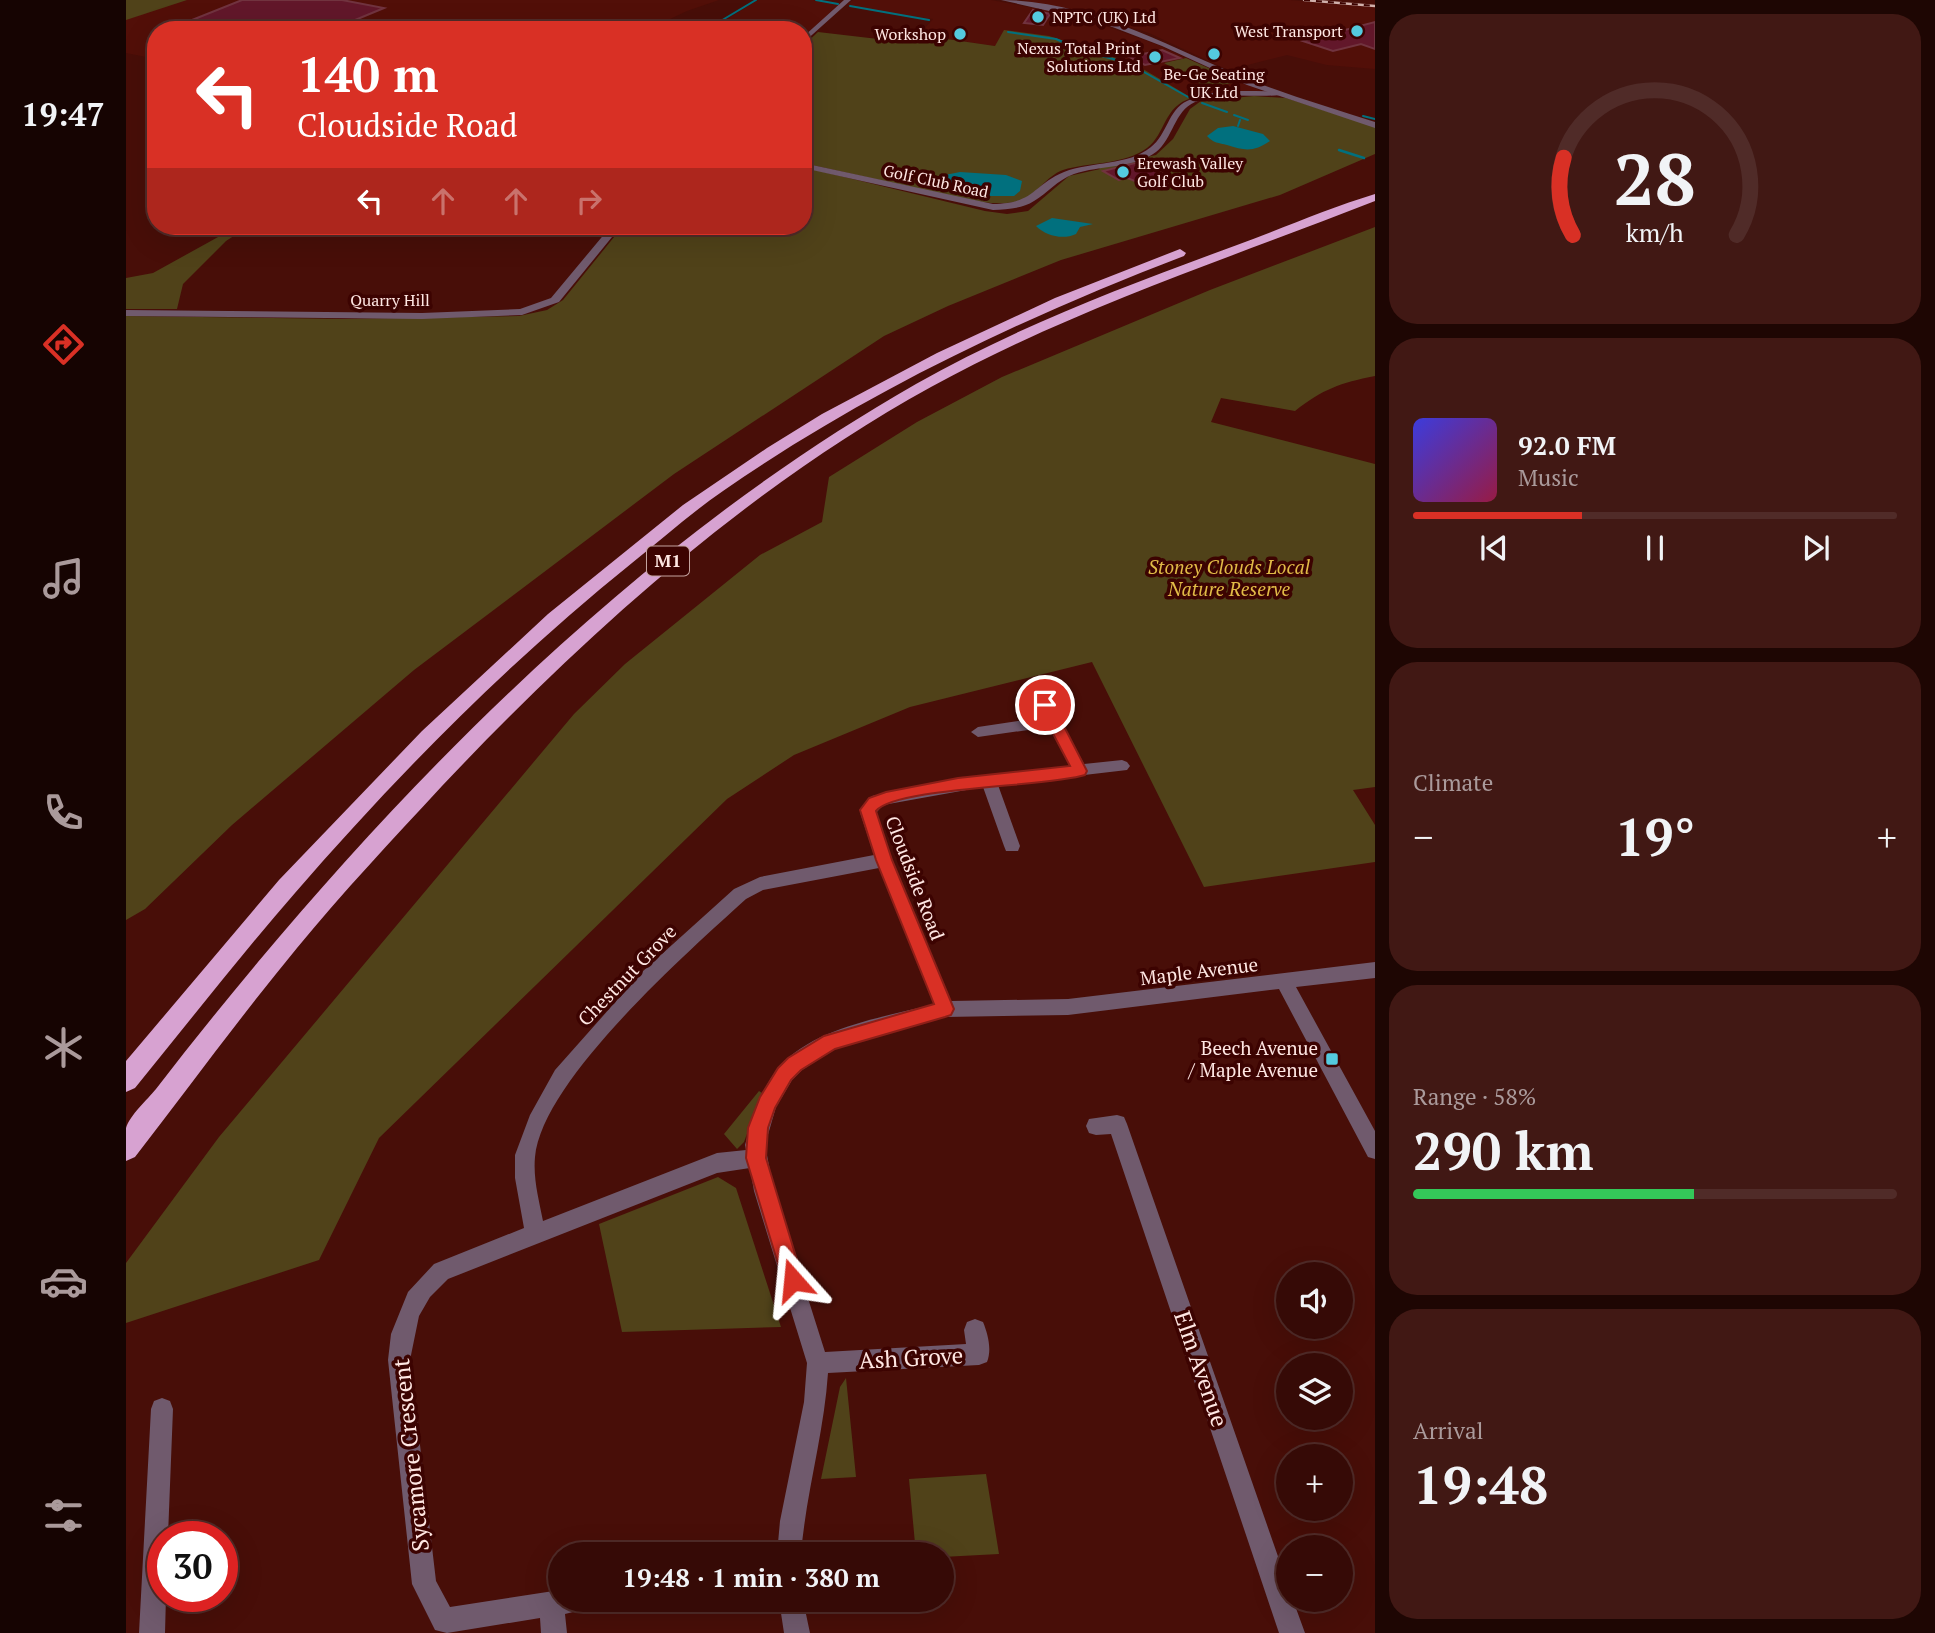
<!DOCTYPE html>
<html lang="en">
<head>
<meta charset="utf-8">
<style>
  body { margin:0; font-family:"PT Serif",serif; background:#411814; color:#f1f3f6; height:100vh; display:flex; flex-direction:column; font-size:26px; white-space:nowrap }
  * { box-sizing:border-box; margin:0 }
  p { font-size:23px; color:#aa9a9b }
  .icon { flex:none; width:38px; height:38px; fill:none; stroke:currentColor; stroke-width:2; stroke-linecap:round; stroke-linejoin:round }
  .map { position:relative; flex:1; overflow:hidden }
  .panel { display:flex; flex-direction:column; gap:14px; padding:14px; background:#1e0603; width:560px }
  .panel>* { flex:none }
  .hud { position:absolute; left:21px; top:21px; width:665px; height:214px; border-radius:28px; box-shadow:0 7px 28px #0002,0 0 0 2px #502b28; background:#d93025; color:#fff; overflow:hidden }
  .tools { position:absolute; left:1150px; top:1262px; display:grid; gap:14px }
  .tools a { display:grid; place-items:center; width:77px; height:77px; border-radius:50%; background:#360a06; box-shadow:0 7px 28px #0002,0 0 0 2px #502b28; font-size:35px }
  .speed { position:absolute; left:21px; top:1521px; display:flex; gap:14px; font-size:35px; font-weight:700; text-align:center }
  .speed>* { display:grid; place-content:center; width:91px; height:91px; border-radius:50%; background:#360a06; box-shadow:0 7px 28px #0002,0 0 0 2px #502b28; line-height:1 }
  .speed .limit { border:10px solid #d22; background:#fff; color:#111 }
  .pin { position:absolute; display:grid; place-items:center; width:60px; height:60px; color:#fff; margin:-30px; border:4px solid #fff; border-radius:50%; box-shadow:0 2px 7px #0007 }
  .me { position:absolute; width:77px; margin:-38px; rotate:342deg; stroke-linejoin:round; filter:drop-shadow(0 0 5px #0008) }
  .turn { display:flex; align-items:center; gap:24px; height:147px; padding:0 35px; font-size:32px }
  .turn .icon { width:91px; height:91px; stroke-width:2.5 }
  .turn b { display:block; font-size:49px; line-height:60px }
  .lanes { display:flex; align-items:center; height:66px; padding:0 35px; background:#0003; justify-content:center; gap:35px; direction:ltr }
  .lanes .off { opacity:.35 }
  .big { font-size:52px; font-weight:600; line-height:1.1 }
  .panel .widget { flex:1; display:flex; flex-direction:column; justify-content:center; gap:10px; min-width:0; padding:0 24px; border-radius:28px; background:#411814 }
  .panel .dial { align-items:center; gap:0 }
  .dial svg { height:182px; overflow:visible; fill:none; stroke:#502b28; stroke-width:7; stroke-linecap:round; text-anchor:middle }
  .dial text { fill:#f1f3f6; stroke:none }
  .song { display:flex; align-items:center; gap:21px }
  .cover { width:84px; height:84px; border-radius:10px; background:linear-gradient(135deg,hsl(240 70% 55%),hsl(340 70% 35%)) }
  .played { height:7px; border-radius:4px; background:linear-gradient(90deg,#d93025 35%,#502b28 35%) }
  .keys { display:flex; justify-content:space-around; direction:ltr }
  .heat { display:flex; justify-content:space-between; align-items:center; font-size:38px; direction:ltr }
  .charge { height:10px; border-radius:5px; background:linear-gradient(90deg,#34c759 58%,#502b28 0) }
  .trip { position:absolute; left:422px; top:1542px; width:406px; height:70px; border-radius:35px; background:#360a06; box-shadow:0 7px 28px #0002,0 0 0 2px #502b28; font-weight:600; line-height:70px; text-align:center }
  main { display:flex; flex:1; min-height:0 }
  .menu { display:flex; flex-direction:column; width:126px; justify-content:space-around; align-items:center; background:#160402; color:#aa9a9b }
  .menu .icon { width:49px; height:49px }
  .menu .on { color:#d93025 }
  .menu b { font-size:32px; color:#f1f3f6 }
  .map>svg:first-child { display:block }
  .built { fill:#520f08 }
  .green { fill:#504219 }
  .water { fill:#01707e }
  .lines { fill:none; stroke-linecap:round; stroke-linejoin:round }
  .stream-far1 { stroke:#01707e; stroke-width:2 }
  .stream { stroke:#01707e; stroke-width:2.5 }
  .building { fill:#62172a; stroke:#71333f; stroke-width:2 }
  .minor { fill:#705a6d; fill-rule:evenodd }
  .tertiary { fill:#705a6d; fill-rule:evenodd }
  .motorway { fill:#d7a2d1; fill-rule:evenodd }
  .rail-casing { stroke:#d0b0ab; stroke-width:2.5 }
  .rail { stroke:#3c0301; stroke-width:2; stroke-dasharray:6; stroke-linecap:butt }
  .route { fill:#d93025; stroke:#8d1f18; stroke-width:2 }
  .poi-dot { fill:#54cade; stroke:#3c0301; stroke-width:2.5 }
  .labels { text-anchor:middle; stroke-width:7; stroke-linejoin:round; paint-order:stroke }
  .far-poi-label { font-size:16px; fill:#ffe7e3; stroke:#3c0301; text-anchor:end }
  .far-street-label { font-size:16px; fill:#ffe7e3; stroke:#3c0301 }
  .shield { fill:#3c0301; stroke:#c4a39f; stroke-width:2 }
  .shield-label { font-size:18px; font-weight:bold; fill:#ffe7e3 }
  .park-label { font-size:19px; font-style:italic; fill:#e1bb47; stroke:#3c0301 }
  .street-label { font-size:19px; fill:#ffe7e3; stroke:#3c0301 }
  .poi-label { font-size:19px; fill:#ffe7e3; stroke:#3c0301; text-anchor:end }
  .near-street-label { font-size:23px; fill:#ffe7e3; stroke:#3c0301 }
</style>
</head>
<body>
<main>
<nav class="menu">
<b>19:47</b>
<svg class="icon on" aria-label="directions" viewBox="0 0 24 24"><path d="M12 3l9 9-9 9-9-9zM9 14v-3h6M13 9l2 2-2 2"/></svg>
<svg class="icon" aria-label="music" viewBox="0 0 24 24"><path d="M9 18V5l10-2v13"/><circle cx="6" cy="18" r="3"/><circle cx="16" cy="16" r="3"/></svg>
<svg class="icon" aria-label="phone" viewBox="0 0 24 24"><path d="M5 4h4l2 5-3 2q2 4 5 5l2-3 5 2v4C11 20 4 13 5 4z"/></svg>
<svg class="icon" aria-label="climate" viewBox="0 0 24 24"><path d="M12 3v18M4 7l16 10M4 17L20 7"/></svg>
<svg class="icon" aria-label="car" viewBox="0 0 24 24"><path d="M5 17H2v-5l4-1 3-4h7l3 4 3 1v5h-3M9 17h6M6 11h13"/><circle cx="7" cy="17" r="2"/><circle cx="17" cy="17" r="2"/></svg>
<svg class="icon" aria-label="filters" viewBox="0 0 24 24"><path d="M4 7h16M4 17h16"/><circle cx="9" cy="7" r="2"/><circle cx="15" cy="17" r="2"/></svg>
</nav>
<div class="map">
<svg width="1249" height="1633" viewBox="0 0 1249 1633">
  <rect width="100%" height="100%" fill="#480e08"/>
  <path class="built" d="M0,0H593L561,11L521,30H30V59L0,53Z
    M632,0H687L712,5L684,31L596,22Z
    M727,0H865L955,17L1032,45L1060,58L1039,63L1079,87L1114,82L1136,91L1066,98L1007,63L968,51L869,46L793,35L807,19L746,11L721,5Z
    M896,0H1163L1249,7V69L1201,65L1161,55L1102,70L1023,33L953,11Z"/>
  <path class="green" d="M0,0H61L0,20Z
    M878,30L923,36L1007,63L1066,98C1037,106 1040,134 1021,148C998,165 963,162 937,170C920,176 910,196 893,201C875,206 856,202 839,199L677,163V46L692,32L752,39L789,38L793,35L869,46Z
    M1060,58L1114,82L1079,87L1038,63Z
    M1128,96L1160,98L1249,127V154L1154,195L935,260L822,306L758,336L548,474L288,670L106,825L19,909L0,920V316L217,319L393,316L421,310L437,300L497,226H677V167L859,211L881,214L902,211L943,176L974,169L971,167L1030,155L1047,139L1064,109L1075,101Z
    M112,226H123L100,241L57,284L51,309H0V278L27,273Z
    M1249,227V376C1214,383 1197,389 1169,411L1095,398L1085,422L1249,464V787L1227,790L1249,825V862L1078,887L966,662L784,707L668,755L601,799L253,1138L193,1260L0,1323V1263L93,1137L448,714L499,664L634,555L696,522L703,477L791,422L876,377L1084,290Z
    M633,1091L636,1093L618,1142L611,1149L598,1134Z
    M592,1177L610,1188L655,1327L496,1332L473,1224Z
    M720,1378L730,1477L695,1479L714,1387Z
    M860,1474L873,1554L816,1557V1554H790L783,1479Z"/>
  <path class="water" d="M1107,126L1137,134L1144,141C1128,152 1119,151 1101,145C1093,143 1087,143 1081,136L1092,128Z
    M834,172L880,175L896,181L894,191L888,196H848L820,189L816,181L819,175Z
    M926,218L967,224L954,227L950,234C937,240 920,236 910,226Z"/>
  <g class="lines">
    <path class="stream-far1" d="M690,0L712,4
      M724,6L803,20
      M567,20L593,22L630,0
      M882,32L930,39L957,51L1002,63L1062,97
      M1076,103L1101,112
      M1108,115L1122,120
      M1237,116L1249,119
      M1112,126L1114,120"/>
    <path class="stream" d="M1213,150L1238,158"/>
  </g>
  <path class="building" d="M116,0H216L258,8L205,30H99L61,22Z
    M907,10L924,14L917,25L898,23Z
    M1249,22V49L1235,44L1207,51L1177,41Z
    M1036,50L1054,58L1019,65L1003,57Z
    M1021,160L1034,169L1031,171L1044,176L1021,186L999,177L993,180L977,171Z"/>
  <g class="lines">
    <path class="minor" d="M1151,91L1154,95C1126,98 1095,91 1069,102C1048,111 1047,139 1030,152C1007,169 974,165 948,174C931,180 922,193 908,201C896,209 881,209 867,210L677,168V163L867,204C910,203 905,186 938,172C966,161 1002,166 1025,147C1041,135 1042,110 1061,101C1086,87 1123,92 1151,91Z
      M911,685L916,686L958,764L996,760L1001,762L1004,766L1001,770L872,785L894,846L892,851H880L878,846L857,787L757,805L750,813L766,860L825,1001L942,999L1249,962V978L1170,987L1249,1131V1159L1242,1157L1153,989L942,1015L819,1017L725,1042L710,1048L676,1070L666,1080L650,1107L639,1145L648,1191L699,1352L840,1344L838,1330L841,1322L849,1319L857,1322C862,1334 866,1350 861,1362L853,1365L702,1373C698,1434 680,1493 675,1554H651L654,1521L678,1402L681,1363L628,1191L624,1168L591,1173L322,1279L304,1297L293,1316L284,1360L310,1581L324,1607L434,1590V1600H462L459,1609L439,1614L441,1633H415L414,1618L321,1633L309,1630L286,1584L262,1360L265,1334L282,1292L308,1264L398,1228L389,1178V1155L404,1115L429,1070L516,972L608,889L634,877L748,855L734,812L746,796L832,778L944,766L923,727L852,737L845,732L852,727L918,717L904,690ZM753,868L808,1004C759,1017 689,1027 654,1066C635,1088 627,1118 619,1145L620,1150L591,1153L417,1221C413,1200 407,1179 409,1157C416,1080 563,951 620,899L637,890Z
      M991,1115L998,1117L1001,1124L1162,1585V1600H1167L1179,1633H1153L985,1134L970,1135L963,1133L960,1126L963,1119Z
      M36,1398L44,1401L47,1409L42,1536H37V1596H40L39,1633H13L25,1409L28,1401Z
      M653,1600H677L684,1633H658Z"/>
    <path class="tertiary" d="M718,0H725L677,43V37Z
      M875,0C966,0 1045,49 1127,81C1167,97 1209,109 1249,122V128L1121,85L1036,46L976,23Z
      M485,226H495L433,302L396,315L296,319L0,316V310L296,313L394,309L425,298Z"/>
    <path class="motorway" d="M1249,194V201C1099,260 947,309 805,387C620,489 460,634 316,786C267,839 217,892 171,948C115,1016 63,1087 9,1157L0,1161C0,1151 0,1137 0,1128C4,1115 21,1100 30,1089C63,1046 97,1004 132,962C319,739 536,529 790,384C892,326 1002,285 1111,245C1157,228 1203,208 1249,194Z
      M1054,249L1060,253L1058,256C896,318 740,392 597,491C565,513 536,539 506,563C383,662 272,774 169,893C114,956 62,1023 9,1088L0,1092V1061L153,880L296,731L422,614L557,505L641,448L696,414L811,353L929,298Z"/>
    <defs>
      <path id="rail" d="M1178,0L1249,6"/>
    </defs>
    <use href="#rail" class="rail-casing"/>
    <use href="#rail" class="rail"/>
  </g>
  <path class="route" d="M919,700L927,705L961,771L959,775C922,787 770,787 750,811L766,860L828,1009L825,1015L819,1017L709,1049L675,1070L665,1080L649,1108L642,1128L640,1158L677,1280L674,1287L667,1290L659,1287L620,1158L622,1128L634,1097L652,1068L662,1058L698,1036L808,1004L750,860L734,810L743,798L760,792L832,778L944,766L912,705Z"/>
  <g class="poi-dot">
    <circle cx="912" cy="17" r="7"/>
    <circle cx="1231" cy="31" r="7"/>
    <circle cx="834" cy="34" r="7"/>
    <circle cx="1088" cy="54" r="7"/>
    <circle cx="1029" cy="57" r="7"/>
    <circle cx="997" cy="172" r="7"/>
    <rect x="1199" y="1052" width="14" height="14" rx="3.5"/>
  </g>
  <g class="labels">
    <g class="far-poi-label">
      <text x="926" y="23" text-anchor="start">NPTC (UK) Ltd</text>
      <text x="1217" y="37">West Transport</text>
      <text x="820" y="40">Workshop</text>
      <text x="1015" y="54">Nexus Total Print<tspan x="1015" dy="18">Solutions Ltd</tspan></text>
      <text x="1088" y="80" text-anchor="middle">Be-Ge Seating<tspan x="1088" dy="18">UK Ltd</tspan></text>
      <text x="1011" y="169" text-anchor="start">Erewash Valley<tspan x="1011" dy="18">Golf Club</tspan></text>
    </g>
    <g class="far-street-label">
      <text transform="translate(810 181) rotate(12)" y="6">Golf Club Road</text>
      <text x="264" y="306">Quarry Hill</text>
    </g>
    <rect class="shield" x="521" y="546.5" width="42" height="29" rx="5"/>
    <g class="shield-label">
      <text x="542" y="567">M1</text>
    </g>
    <g class="park-label">
      <text x="1103" y="574">Stoney Clouds Local<tspan x="1103" dy="22">Nature Reserve</tspan></text>
    </g>
    <g class="street-label">
      <text transform="translate(789 878) rotate(69)" y="7">Cloudside Road</text>
      <text transform="translate(1073 971) rotate(-7)" y="7">Maple Avenue</text>
      <text transform="translate(501 975) rotate(-46)" y="7">Chestnut Grove</text>
    </g>
    <g class="poi-label">
      <text x="1192" y="1055">Beech Avenue<tspan x="1192" dy="22">/ Maple Avenue</tspan></text>
    </g>
    <g class="near-street-label">
      <text transform="translate(785 1358) rotate(-3)" y="8">Ash Grove</text>
      <text transform="translate(1075 1369) rotate(71)" y="8">Elm Avenue</text>
      <text transform="translate(285 1455) rotate(-96)" y="8">Sycamore Crescent</text>
    </g>
  </g>
</svg>
<div class="tools">
<a><svg class="icon" aria-label="sound" viewBox="0 0 24 24"><path d="M4 9h4l5-4v14l-5-4H4zM17 9q2 3 0 6"/></svg></a>
<a><svg class="icon" aria-label="layers" viewBox="0 0 24 24"><path d="M12 4l9 5-9 5-9-5zM3 14l9 5 9-5"/></svg></a>
<a>+</a>
<a>−</a>
</div>
<div class="speed"><div class="limit">30</div></div>
<div class="pin" style="left:919px;top:705px;background:#d93025"><svg class="icon" aria-label="arrive" viewBox="0 0 24 24"><path d="M6 21V4h12l-3 4 3 4H6"/></svg></div>
<svg class="me" style="left:667px;top:1280px" viewBox="-20 -20 40 40"><path d="M0-17L14 15 0 8-14 15z" fill="#d93025" stroke="#fff" stroke-width="4"/></svg>
<div class="trip">19:48 · 1 min · 380 m</div>
<div class="hud">
<div class="turn"><svg class="icon" aria-label="left" viewBox="0 0 24 24"><path d="M17 20v-9H6M10 6l-5 5 5 5"/></svg><div><b>140 m</b>Cloudside Road</div></div>
<div class="lanes"><svg class="icon" aria-label="left" viewBox="0 0 24 24"><path d="M17 20v-9H6M10 6l-5 5 5 5"/></svg><svg class="icon off" aria-label="ahead" viewBox="0 0 24 24"><path d="M12 20V5M6 11l6-6 6 6"/></svg><svg class="icon off" aria-label="ahead" viewBox="0 0 24 24"><path d="M12 20V5M6 11l6-6 6 6"/></svg><svg class="icon off" aria-label="right" viewBox="0 0 24 24"><path d="M7 20v-9h11M14 6l5 5-5 5"/></svg></div>
</div>
</div>
<section class="panel">
<div class="widget dial"><svg viewBox="0 0 100 80">
<path d="M14 69A42 42 0 1 1 86 69"/>
<path d="M14 69A42 42 0 0 1 10 35" stroke="#d93025"/>
<text x="50" y="56" font-size="32" font-weight="700">28</text>
<text x="50" y="72" font-size="11">km/h</text>
</svg></div>
<div class="widget">
<div class="song"><i class="cover"></i><div><b>92.0 FM</b><p>Music</p></div></div>
<div class="played"></div>
<div class="keys"><svg class="icon" aria-label="previous" viewBox="0 0 24 24"><path d="M18 5L8 12l10 7zM5 5v14"/></svg><svg class="icon" aria-label="pause" viewBox="0 0 24 24"><path d="M8 5v14M16 5v14"/></svg><svg class="icon" aria-label="next" viewBox="0 0 24 24"><path d="M6 5l10 7-10 7zM19 5v14"/></svg></div>
</div>
<div class="widget"><p>Climate</p>
<div class="heat"><a>−</a><b class="big">19°</b><a>+</a></div>
</div>
<div class="widget"><p>Range · 58%</p><b class="big">290 km</b><div class="charge"></div></div>
<div class="widget"><p>Arrival</p><b class="big">19:48</b></div>
</section>
</main>
</body>
</html>
